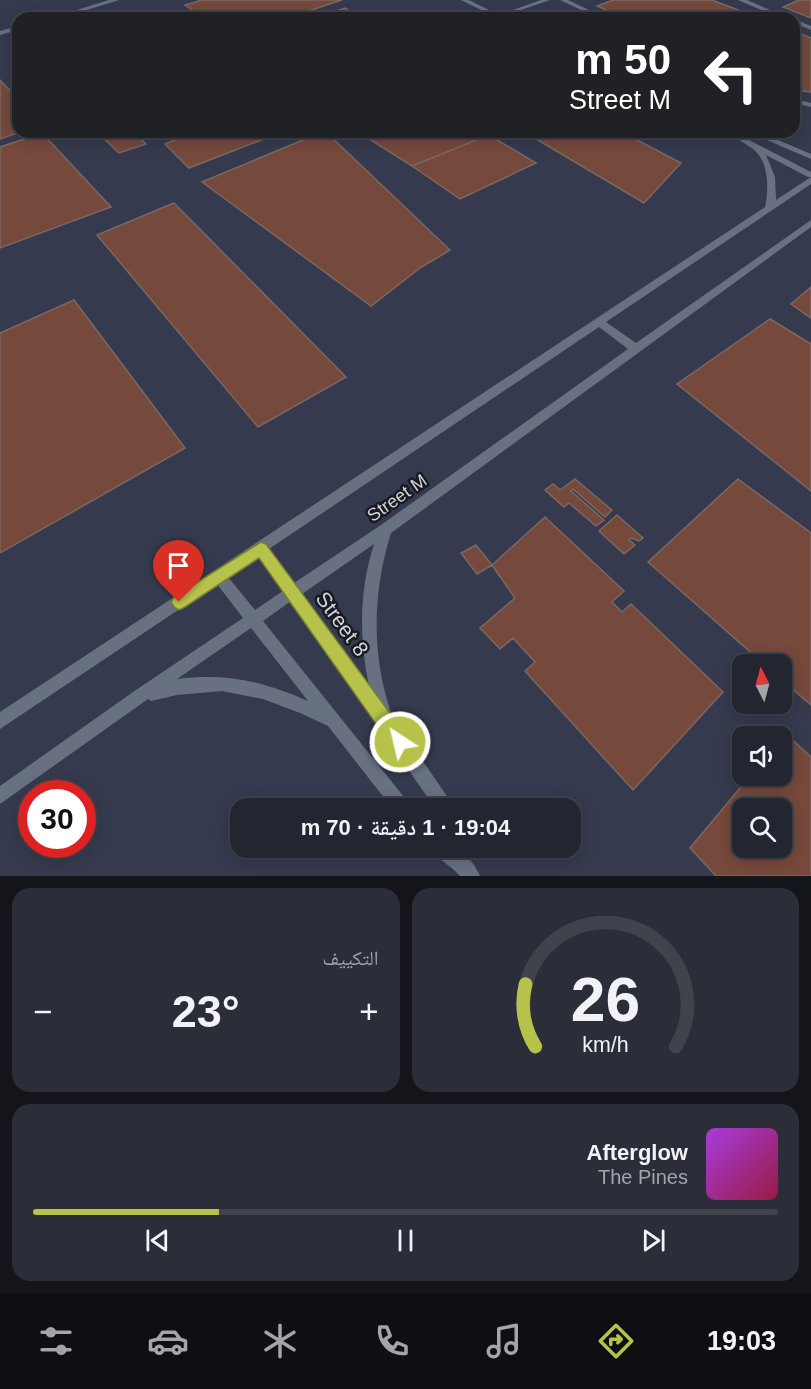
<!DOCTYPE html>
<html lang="ar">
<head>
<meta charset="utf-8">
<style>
  body { margin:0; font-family:Arial,"Noto Naskh Arabic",sans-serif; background:#2b2e38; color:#f1f3f6; direction:rtl; height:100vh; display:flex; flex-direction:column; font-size:22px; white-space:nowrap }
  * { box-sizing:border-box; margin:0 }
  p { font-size:20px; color:#a3a5ab }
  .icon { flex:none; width:33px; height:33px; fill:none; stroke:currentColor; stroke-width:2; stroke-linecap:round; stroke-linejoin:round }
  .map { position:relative; height:876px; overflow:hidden; direction:ltr }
  .drawer { display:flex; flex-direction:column; gap:12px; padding:12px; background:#13151a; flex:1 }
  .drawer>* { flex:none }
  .banner { position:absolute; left:12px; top:12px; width:788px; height:126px; border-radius:18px; box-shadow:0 3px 15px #0003,0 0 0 2px #40434c; direction:rtl; background:#202124; color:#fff; overflow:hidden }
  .needle { width:39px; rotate:354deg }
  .controls { position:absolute; left:732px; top:654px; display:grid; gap:12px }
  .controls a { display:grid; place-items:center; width:60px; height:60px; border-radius:12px; background:#232630; box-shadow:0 3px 15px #0003,0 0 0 2px #40434c; font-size:30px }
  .speed { position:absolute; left:18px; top:780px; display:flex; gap:12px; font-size:30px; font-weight:700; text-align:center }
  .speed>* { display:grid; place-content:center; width:78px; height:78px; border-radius:50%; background:#232630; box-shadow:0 3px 15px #0003,0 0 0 2px #40434c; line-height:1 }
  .speed .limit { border:9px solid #d22; background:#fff; color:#111 }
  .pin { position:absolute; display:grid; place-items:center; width:51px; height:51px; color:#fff; margin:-62px -26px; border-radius:50% 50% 50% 0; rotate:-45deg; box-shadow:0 0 6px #0007 }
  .pin .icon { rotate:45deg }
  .me { position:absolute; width:66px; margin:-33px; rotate:325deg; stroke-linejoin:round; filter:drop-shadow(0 0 4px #0008) }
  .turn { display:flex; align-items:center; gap:21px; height:126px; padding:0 30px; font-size:27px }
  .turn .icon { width:78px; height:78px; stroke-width:2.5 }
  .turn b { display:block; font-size:42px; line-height:51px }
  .big { font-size:45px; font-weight:600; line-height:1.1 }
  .drawer .widget { flex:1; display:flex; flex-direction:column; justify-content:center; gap:9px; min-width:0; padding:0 21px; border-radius:18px; background:#2b2e38 }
  .drawer .dial { align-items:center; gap:0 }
  .dial svg { height:156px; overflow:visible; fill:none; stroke:#40434c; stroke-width:7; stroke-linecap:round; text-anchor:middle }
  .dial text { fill:#f1f3f6; stroke:none }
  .song { display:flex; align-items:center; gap:18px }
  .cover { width:72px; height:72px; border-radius:9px; background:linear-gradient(135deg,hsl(280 70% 55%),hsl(340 70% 35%)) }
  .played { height:6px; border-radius:3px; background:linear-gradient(90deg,#b6c249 25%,#40434c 25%) }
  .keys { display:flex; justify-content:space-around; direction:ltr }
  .heat { display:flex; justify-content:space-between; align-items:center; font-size:33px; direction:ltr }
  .drawer .tiles { flex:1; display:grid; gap:12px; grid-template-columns:1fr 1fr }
  .widget:last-child { grid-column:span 2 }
  .trip { position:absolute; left:230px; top:798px; width:351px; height:60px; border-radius:18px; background:#232630; box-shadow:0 3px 15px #0003,0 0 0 2px #40434c; font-weight:600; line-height:60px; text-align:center; direction:rtl }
  .tab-bar { display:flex; height:96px; justify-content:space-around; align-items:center; background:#0e0f13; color:#a3a5ab }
  .tab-bar .icon { width:42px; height:42px }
  .tab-bar .active { color:#b6c249 }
  .tab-bar b { font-size:27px; color:#f1f3f6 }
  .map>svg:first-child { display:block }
  .built { fill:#353a4e; fill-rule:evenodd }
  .building { fill:#75493c; stroke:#7b6862; stroke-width:1.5; fill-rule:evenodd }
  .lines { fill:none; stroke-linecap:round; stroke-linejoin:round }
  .service { fill:#687182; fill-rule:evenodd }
  .minor { fill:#687182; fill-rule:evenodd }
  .route { fill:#b6c249; stroke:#767e2f; stroke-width:1.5 }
  .labels { text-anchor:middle; stroke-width:5; stroke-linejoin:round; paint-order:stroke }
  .street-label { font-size:18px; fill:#d4d6df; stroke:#191a21 }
  .near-street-label { font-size:21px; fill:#d4d6df; stroke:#191a21 }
</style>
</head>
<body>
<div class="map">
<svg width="811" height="876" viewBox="0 0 811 876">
  <rect width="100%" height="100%" fill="#2f3240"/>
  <path class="built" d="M0,0H811V876H0ZM18,18H794V132H18ZM742,664H782V704H742ZM742,736H782V776H742ZM32,794H82V844H32ZM240,808H570V848H240ZM742,808H782V848H742Z"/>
  <path class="building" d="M202,0H342L287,18H203L185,5Z
    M613,0H712L759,18H624L597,6Z
    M799,0H811V18L783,7Z
    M345,8L360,18H316Z
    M794,31L811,38V92L794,90Z
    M0,80L18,99V132H20L0,139Z
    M97,132H134L146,144L119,153Z
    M170,132H282L189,168L165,144L177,139Z
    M322,132H326L450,250L420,268L371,306L202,182Z
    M358,132H483L489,135L412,166Z
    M539,132H622L681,163L644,203L531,136Z
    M42,133L111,207L0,248V147Z
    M489,135L536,163L460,199L412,166Z
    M174,203L346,377L258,427L97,235Z
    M811,287V318L791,304Z
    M74,300L185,448L0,553V333Z
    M770,319L811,344V491L677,384Z
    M575,479L612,510L605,517L573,489L571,491L604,520L596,526L569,503L564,507L545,490L553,484L560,490Z
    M738,479L811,533V705L782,680V664H764L648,562Z
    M617,515L643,538L639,541L632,538L629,540L635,545L624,554L599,531Z
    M545,517L624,591L612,602L622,612L631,604L723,692L633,790L525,671L535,662L513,638L500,649L480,628L515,598L492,565Z
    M476,545L492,565L477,574L461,553Z
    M785,733L811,757V876H716L690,848L750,776H782V737ZM742,808H782V848H742Z"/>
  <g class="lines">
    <path class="service" d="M541,0H550L501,17L496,16Z
      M560,0H568L606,18H598Z
      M738,0H747L789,18H780Z
      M794,19L811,26V30L794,23Z
      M794,99L811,103V107L794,103Z"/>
    <path class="minor" d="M109,0H119L61,18H51Z
      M461,0H469L505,18H497Z
      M18,26V30L0,35V31Z
      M730,132H739L747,139L811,172V184L606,322L636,343L811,220V227L391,533C372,594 371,658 393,718C396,726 404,734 409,741C423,761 437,782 451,802L453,808H435L291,601L263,621L408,802L410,808H392L328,726L300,713L263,699L222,691L177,695L151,701L148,699L0,804V786L133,692L243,618L217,584L0,729V712L765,207C769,189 769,161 753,149C745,143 737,140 730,132ZM766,155L808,177H811L776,200L775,177ZM599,327L628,349L381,525L294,583L269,549ZM374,544C359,591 359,638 369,686L302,594ZM259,556L283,591L255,610L228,577ZM251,628L308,701C262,681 228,673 177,679Z
      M748,132H759L811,154V159Z
      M432,848C456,846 470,853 480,876H460C452,866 437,860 432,848Z"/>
  </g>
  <path class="route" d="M261,542L266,544L406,735L409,742L406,748L400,751L393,748L259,558L185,607L179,610L174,607L171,602L174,597Z"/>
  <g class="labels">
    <g class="street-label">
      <text transform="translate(397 498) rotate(-35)" y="6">Street M</text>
    </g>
    <g class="near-street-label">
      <text transform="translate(342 624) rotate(54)" y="7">Street 8</text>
    </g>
  </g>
</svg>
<div class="controls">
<a><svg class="needle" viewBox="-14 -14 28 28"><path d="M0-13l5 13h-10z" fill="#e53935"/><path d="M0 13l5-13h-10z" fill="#a3a5ab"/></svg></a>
<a><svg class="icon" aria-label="sound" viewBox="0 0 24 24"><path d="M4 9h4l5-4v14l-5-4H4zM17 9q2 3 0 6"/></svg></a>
<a><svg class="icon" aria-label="search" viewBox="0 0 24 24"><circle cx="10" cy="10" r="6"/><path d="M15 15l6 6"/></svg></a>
</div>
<div class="speed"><div class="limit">30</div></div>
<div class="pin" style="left:179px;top:602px;background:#d93025"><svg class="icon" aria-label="arrive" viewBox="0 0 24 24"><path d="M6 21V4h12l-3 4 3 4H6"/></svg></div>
<svg class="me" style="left:400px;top:742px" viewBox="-20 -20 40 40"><circle r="17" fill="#b6c249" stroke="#fff" stroke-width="3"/><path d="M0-11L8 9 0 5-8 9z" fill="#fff"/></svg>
<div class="trip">19:04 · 1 دقيقة · 70 m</div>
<div class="banner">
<div class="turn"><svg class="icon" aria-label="left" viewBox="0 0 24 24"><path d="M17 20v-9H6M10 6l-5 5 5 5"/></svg><div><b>50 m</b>Street M</div></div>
</div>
</div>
<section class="drawer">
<div class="tiles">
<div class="widget dial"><svg viewBox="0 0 100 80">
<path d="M14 69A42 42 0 1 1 86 69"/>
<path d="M14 69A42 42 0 0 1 9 37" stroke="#b6c249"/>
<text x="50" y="56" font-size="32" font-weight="700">26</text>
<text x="50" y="72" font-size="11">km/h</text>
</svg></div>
<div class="widget"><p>التكييف</p>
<div class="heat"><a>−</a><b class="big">23°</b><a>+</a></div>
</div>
<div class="widget">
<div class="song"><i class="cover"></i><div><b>Afterglow</b><p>The Pines</p></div></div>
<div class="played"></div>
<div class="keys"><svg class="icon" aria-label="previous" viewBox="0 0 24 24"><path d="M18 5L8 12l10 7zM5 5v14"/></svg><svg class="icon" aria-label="pause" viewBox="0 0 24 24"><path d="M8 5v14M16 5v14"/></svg><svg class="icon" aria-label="next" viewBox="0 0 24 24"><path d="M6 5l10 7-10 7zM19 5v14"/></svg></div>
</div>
</div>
</section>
<nav class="tab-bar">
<b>19:03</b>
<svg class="icon active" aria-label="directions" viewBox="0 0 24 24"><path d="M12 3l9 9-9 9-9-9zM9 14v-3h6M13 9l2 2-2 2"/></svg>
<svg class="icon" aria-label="music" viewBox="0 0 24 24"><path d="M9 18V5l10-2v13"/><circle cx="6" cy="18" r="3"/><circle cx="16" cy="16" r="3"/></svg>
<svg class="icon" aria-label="phone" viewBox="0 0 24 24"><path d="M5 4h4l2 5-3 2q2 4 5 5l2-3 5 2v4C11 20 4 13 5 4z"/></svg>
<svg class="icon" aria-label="climate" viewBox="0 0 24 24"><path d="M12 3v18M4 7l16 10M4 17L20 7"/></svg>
<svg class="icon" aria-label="car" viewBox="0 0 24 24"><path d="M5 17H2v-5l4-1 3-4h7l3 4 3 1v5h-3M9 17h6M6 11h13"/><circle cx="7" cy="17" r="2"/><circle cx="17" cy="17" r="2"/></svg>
<svg class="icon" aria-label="filters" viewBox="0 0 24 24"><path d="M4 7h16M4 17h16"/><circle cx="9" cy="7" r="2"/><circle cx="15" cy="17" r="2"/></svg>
</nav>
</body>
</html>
